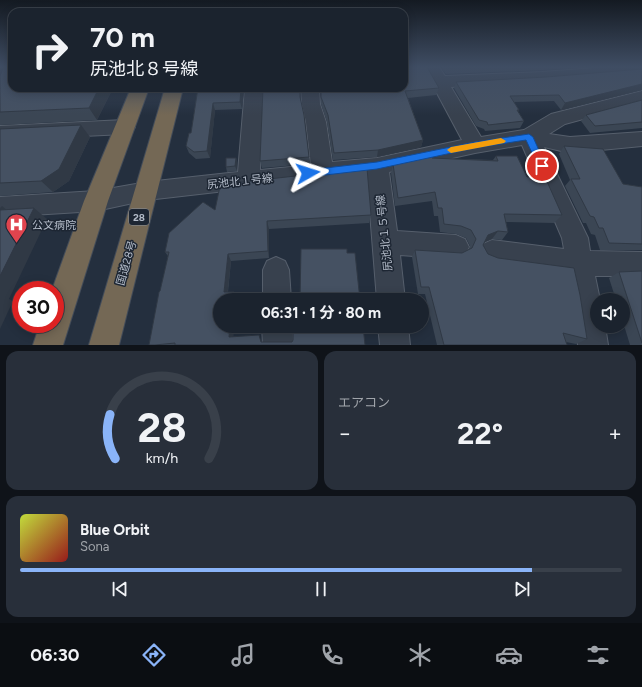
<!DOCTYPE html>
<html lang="ja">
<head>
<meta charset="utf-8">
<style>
  body { margin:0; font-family:Figtree,"Noto Sans JP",sans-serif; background:#282f3a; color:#f1f3f6; height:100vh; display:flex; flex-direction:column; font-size:15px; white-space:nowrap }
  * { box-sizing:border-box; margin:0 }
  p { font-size:13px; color:#a0a4aa }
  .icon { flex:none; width:22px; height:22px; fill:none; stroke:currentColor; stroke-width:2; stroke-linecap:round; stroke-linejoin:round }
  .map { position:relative; height:345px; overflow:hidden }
  .sheet { display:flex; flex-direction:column; gap:6px; padding:6px; background:#0f1319; flex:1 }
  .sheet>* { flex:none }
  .hud { position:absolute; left:8px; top:8px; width:400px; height:84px; border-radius:12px; box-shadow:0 2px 10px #0003,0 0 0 1px #39404a; background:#1b232e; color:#f1f3f6; overflow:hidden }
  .tools { position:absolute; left:590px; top:293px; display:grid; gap:8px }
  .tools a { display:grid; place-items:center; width:40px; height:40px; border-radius:50%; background:#1b232e; box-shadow:0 2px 10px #0003,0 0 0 1px #39404a; font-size:20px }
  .speed { position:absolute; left:12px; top:281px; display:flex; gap:8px; font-size:20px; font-weight:700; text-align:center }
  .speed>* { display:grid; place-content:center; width:52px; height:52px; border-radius:50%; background:#1b232e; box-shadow:0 2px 10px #0003,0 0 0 1px #39404a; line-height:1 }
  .speed .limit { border:6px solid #d22; background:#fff; color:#111 }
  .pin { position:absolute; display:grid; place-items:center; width:34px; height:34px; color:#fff; margin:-17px; border:2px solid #fff; border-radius:50%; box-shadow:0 1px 4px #0007 }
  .me { position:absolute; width:44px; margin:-22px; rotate:84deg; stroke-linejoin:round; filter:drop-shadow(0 0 3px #0008) }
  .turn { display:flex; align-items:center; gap:14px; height:84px; padding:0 16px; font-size:18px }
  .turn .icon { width:52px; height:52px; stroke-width:2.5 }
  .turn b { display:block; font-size:28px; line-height:34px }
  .big { font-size:30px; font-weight:700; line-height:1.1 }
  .sheet .tile { flex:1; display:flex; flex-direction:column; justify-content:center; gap:6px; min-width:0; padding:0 14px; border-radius:12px; background:#282f3a }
  .sheet .dial { align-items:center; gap:0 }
  .dial svg { height:104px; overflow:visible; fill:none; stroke:#39404a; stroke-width:7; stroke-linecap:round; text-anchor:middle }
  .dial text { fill:#f1f3f6; stroke:none }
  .song { display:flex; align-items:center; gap:12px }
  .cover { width:48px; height:48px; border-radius:6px; background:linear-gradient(135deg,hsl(70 70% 55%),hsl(0 70% 35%)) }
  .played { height:4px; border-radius:2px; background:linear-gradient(90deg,#8ab4f8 85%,#39404a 85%) }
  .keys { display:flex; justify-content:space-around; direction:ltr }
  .heat { display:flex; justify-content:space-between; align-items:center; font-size:22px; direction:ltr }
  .sheet .tiles { flex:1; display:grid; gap:6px; grid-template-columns:1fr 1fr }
  .tile:last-child { grid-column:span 2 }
  .trip { position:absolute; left:213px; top:293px; width:216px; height:40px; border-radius:20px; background:#1b232e; box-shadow:0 2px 10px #0003,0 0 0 1px #39404a; font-weight:700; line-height:40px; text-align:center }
  .dock { display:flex; height:64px; justify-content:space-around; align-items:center; background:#0b0e12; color:#a0a4aa }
  .dock .icon { width:28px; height:28px }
  .dock .on { color:#8ab4f8 }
  .dock b { font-size:18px; color:#f1f3f6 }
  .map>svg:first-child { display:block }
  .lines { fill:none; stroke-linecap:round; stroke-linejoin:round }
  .minor-casing { stroke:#565f6c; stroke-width:2 }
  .highway-casing { stroke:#434c59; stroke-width:2 }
  .minor { fill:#38414e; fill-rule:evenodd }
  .highway { fill:#746855; fill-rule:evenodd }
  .wall { fill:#3b4654 }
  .shaded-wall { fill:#303945 }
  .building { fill:#455162; stroke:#303945 }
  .route { fill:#1a73e8; stroke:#114b97 }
  .slow { fill:#f59e0b }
  .labels { text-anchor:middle; stroke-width:3; stroke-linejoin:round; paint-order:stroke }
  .shield { fill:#1d2633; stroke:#878f9c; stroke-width:1 }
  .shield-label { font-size:10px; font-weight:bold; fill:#b4bcc9 }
  .street-label { font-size:11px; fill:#b4bcc9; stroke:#1d2633 }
  .poi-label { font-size:11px; fill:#b4bcc9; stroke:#1d2633; text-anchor:start }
</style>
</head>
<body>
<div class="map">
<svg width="642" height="345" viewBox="0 0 642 345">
  <rect width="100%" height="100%" fill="#242f3e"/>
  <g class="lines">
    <defs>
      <path id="minor" d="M423,67H439L445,76L542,72L608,67H642V74L542,82L451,87L481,137L524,130L551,114L642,91V103L565,124L549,134L570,137L642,132V146L570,153L544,147L588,238L590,251L642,252V276H595L600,300H597V326H605L608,345H578L568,274L492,264L483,260L479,252L483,244L492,240L564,249L562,238L522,145L475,153L389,172L397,231L456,235L465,239L469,247L465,255L456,259L400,255L405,300H377L367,175L147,200L96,211L0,217V197L96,191L147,182L238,172L245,88H263L260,170L311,165L306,122L302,104L301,88H319L320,104L326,122L332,162L377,158L462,140Z
        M125,120L132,122L135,127L132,132L125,134L0,140V126Z
        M276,257L285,261L289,270L291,300H263V270L267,261Z
        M262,326H292L293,345H263Z
        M378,326H408L410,345H380Z"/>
      <path id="highway" d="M131,88H149L108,201L63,345H33L40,324H55V290H52L84,201Z
        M165,88H183L119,345H89Z"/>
    </defs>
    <use href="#minor" class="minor-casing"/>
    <use href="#highway" class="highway-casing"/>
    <use href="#minor" class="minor"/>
    <use href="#highway" class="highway"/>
  </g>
  <path class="wall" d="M0,67L113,88L97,120L0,125Z
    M443,67H594L542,70L446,74L442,69Z
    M642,69V90L561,110L554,101L514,102L519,110L518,111L524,121L520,128L485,131L484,129L476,126L454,88L456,82L546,77Z
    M198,88H244L242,109L215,110L210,158L196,159L189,153L186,146L191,133Z
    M321,88H439L436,95L408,98L423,140L421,147L377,157L333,160L327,122L321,104Z
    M300,97L309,157V164L262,168L260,161Z
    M642,100V128L590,133L581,121L586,115Z
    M0,129L90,137L69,181L53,192L0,196Z
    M564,146L623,184L642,187V250H600L595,235L591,234L586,223H583L565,186L570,180L559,154Z
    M496,156L527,177L562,215L554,223L506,222L508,232L502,240L492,239L485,242L483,245L488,254L587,339L576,344L566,342L567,345H437L425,294H418L412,257L415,250L462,253L469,249L470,246L466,238L456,234L440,232L438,216H434L432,201L395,206L391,173L393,164L432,158L493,160Z
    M236,158L237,162V171L227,172L226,167Z
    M215,210L371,215L369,223L269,229V258L231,261L228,292L237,298V300H220V326H234L233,337L261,340L262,342L365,345H149L168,256L165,252Z
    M642,271V345H630L623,322V300H616L609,278L619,272Z"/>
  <path class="shaded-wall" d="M0,67H12L0,78Z
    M642,84V90L561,110L565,103Z
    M99,88H113L97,120L89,108Z
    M241,88H244L242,109L240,102Z
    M213,103L215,110L210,158L207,151Z
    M81,125L90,137L69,181L53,192L41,181Z
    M423,140L421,147L377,157L378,150Z
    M236,158L237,162V171L235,166Z
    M2,206L16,218L0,214V208Z
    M34,208L47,219L9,299L13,301L0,329V276Z
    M267,221L269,229V258L268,251Z
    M498,231L492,239L482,243L488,235Z
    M228,254L231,261L227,298L224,292Z
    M234,292L237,298V300H233Z
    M230,326H234L233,342L229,337Z"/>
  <path class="building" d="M3,67H12V88H99L89,108L0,112V76L3,68Z
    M404,67H427L439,88L405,91L423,140L378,150L334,153L328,115L321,97V88H404Z
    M447,67H481L448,68Z
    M642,69V84L565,103L559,95L510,96L519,110H517L524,121L488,125L487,122L479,120L456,82L546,77Z
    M198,88H241L240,102L213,103L207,151L194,152L186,146L189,133H191Z
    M263,88H300V97L304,115L309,157L260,161Z
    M642,100V122L595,126L586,115Z
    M81,125L59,169L41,181L0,183V129Z
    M564,146L603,149L623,184L642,187V244L609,243L603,228H599L594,217L590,216L571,179H580Z
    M431,156L432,158L498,161L496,156H517L527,177H545L562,215L504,214L508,232L498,231L488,235L483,245L488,254L498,258L574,268L580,295L587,339L563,333L567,345H444L429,287H421L415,250L462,253L472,248L476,239L471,230L461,226L444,224L442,208H438L435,192L398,198L393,164Z
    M226,158H236L235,166L226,167Z
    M367,168L371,215L267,221L268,251L228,254L224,292H234L233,300H220V326H230L229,337L259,335L261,342H292L293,340V332H300V326H363L365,345H175V343L155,345H149L159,292L160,291L169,252H165L169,233L203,202L215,210L220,186H224V184Z
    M34,208L0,276V210Z
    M301,249H347V253H355L360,300H300Z
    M642,271V343L619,272Z"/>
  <linearGradient id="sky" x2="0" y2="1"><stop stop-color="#141a22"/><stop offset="0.58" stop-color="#3f4d63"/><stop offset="1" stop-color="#3f4d63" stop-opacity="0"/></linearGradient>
  <rect width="642" height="115" fill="url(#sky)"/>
  <path class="route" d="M529,134L533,137L546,166L545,168H539L526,140L475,148L377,169L308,177L304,173L308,170L377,162L475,142Z"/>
  <path class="slow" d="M501,138L506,141L504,143L451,153L447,150L451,147Z"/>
  <defs>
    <symbol id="hospital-pin" viewBox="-11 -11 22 30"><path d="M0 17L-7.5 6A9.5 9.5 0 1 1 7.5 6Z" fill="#e0444e" stroke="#1d2633"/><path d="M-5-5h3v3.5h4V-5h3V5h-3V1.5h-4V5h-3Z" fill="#fff"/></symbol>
  </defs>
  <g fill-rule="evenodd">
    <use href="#hospital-pin" x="4" y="212" width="25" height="34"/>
  </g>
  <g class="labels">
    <rect class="shield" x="129" y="209" width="20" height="16" rx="3"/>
    <g class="shield-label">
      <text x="139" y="221">28</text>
    </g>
    <g class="street-label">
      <text transform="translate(240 181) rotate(-6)" y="4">尻池北１号線</text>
      <text transform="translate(384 233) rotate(-96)" y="4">尻池北１５号線</text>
      <text transform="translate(126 263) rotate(-74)" y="4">国道28号</text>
    </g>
    <g class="poi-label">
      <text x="32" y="229">公文病院</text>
    </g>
  </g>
</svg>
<div class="tools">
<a><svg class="icon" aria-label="sound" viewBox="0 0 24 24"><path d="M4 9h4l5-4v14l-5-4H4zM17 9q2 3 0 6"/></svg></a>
</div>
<div class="speed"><div class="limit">30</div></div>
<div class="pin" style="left:542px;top:166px;background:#d93025"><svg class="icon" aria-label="arrive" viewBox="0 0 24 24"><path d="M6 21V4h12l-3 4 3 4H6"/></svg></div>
<svg class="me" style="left:308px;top:173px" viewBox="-20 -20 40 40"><path d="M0-17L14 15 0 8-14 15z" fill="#1a73e8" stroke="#fff" stroke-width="4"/></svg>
<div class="trip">06:31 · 1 分 · 80 m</div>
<div class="hud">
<div class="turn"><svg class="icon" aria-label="right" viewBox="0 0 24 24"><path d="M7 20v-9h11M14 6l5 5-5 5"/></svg><div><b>70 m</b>尻池北８号線</div></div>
</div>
</div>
<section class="sheet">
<div class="tiles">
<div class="tile dial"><svg viewBox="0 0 100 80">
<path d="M14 69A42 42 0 1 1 86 69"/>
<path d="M14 69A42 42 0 0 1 10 35" stroke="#8ab4f8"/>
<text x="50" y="56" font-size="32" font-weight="700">28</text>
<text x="50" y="72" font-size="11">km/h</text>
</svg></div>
<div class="tile"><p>エアコン</p>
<div class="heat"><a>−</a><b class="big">22°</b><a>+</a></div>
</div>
<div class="tile">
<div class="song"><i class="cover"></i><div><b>Blue Orbit</b><p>Sona</p></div></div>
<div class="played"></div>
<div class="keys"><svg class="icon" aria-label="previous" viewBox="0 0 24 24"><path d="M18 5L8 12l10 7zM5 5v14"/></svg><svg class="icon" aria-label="pause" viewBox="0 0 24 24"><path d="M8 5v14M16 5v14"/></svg><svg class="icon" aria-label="next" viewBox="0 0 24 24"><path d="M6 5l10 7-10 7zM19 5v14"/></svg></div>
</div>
</div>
</section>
<nav class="dock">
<b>06:30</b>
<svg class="icon on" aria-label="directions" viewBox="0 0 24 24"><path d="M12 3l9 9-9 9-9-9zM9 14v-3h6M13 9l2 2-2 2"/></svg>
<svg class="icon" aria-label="music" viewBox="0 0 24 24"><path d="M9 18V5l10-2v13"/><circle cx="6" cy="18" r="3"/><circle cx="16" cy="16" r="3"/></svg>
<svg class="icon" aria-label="phone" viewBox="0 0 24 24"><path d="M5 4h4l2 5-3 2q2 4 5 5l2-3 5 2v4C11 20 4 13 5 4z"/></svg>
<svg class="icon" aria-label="climate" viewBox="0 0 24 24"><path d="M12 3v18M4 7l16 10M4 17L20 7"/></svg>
<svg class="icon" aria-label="car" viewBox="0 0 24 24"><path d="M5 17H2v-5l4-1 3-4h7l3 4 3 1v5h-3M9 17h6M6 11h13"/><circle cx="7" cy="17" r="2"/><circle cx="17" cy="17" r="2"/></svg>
<svg class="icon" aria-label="filters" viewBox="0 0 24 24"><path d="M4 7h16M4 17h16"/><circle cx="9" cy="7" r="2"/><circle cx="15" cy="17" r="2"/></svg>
</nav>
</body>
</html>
